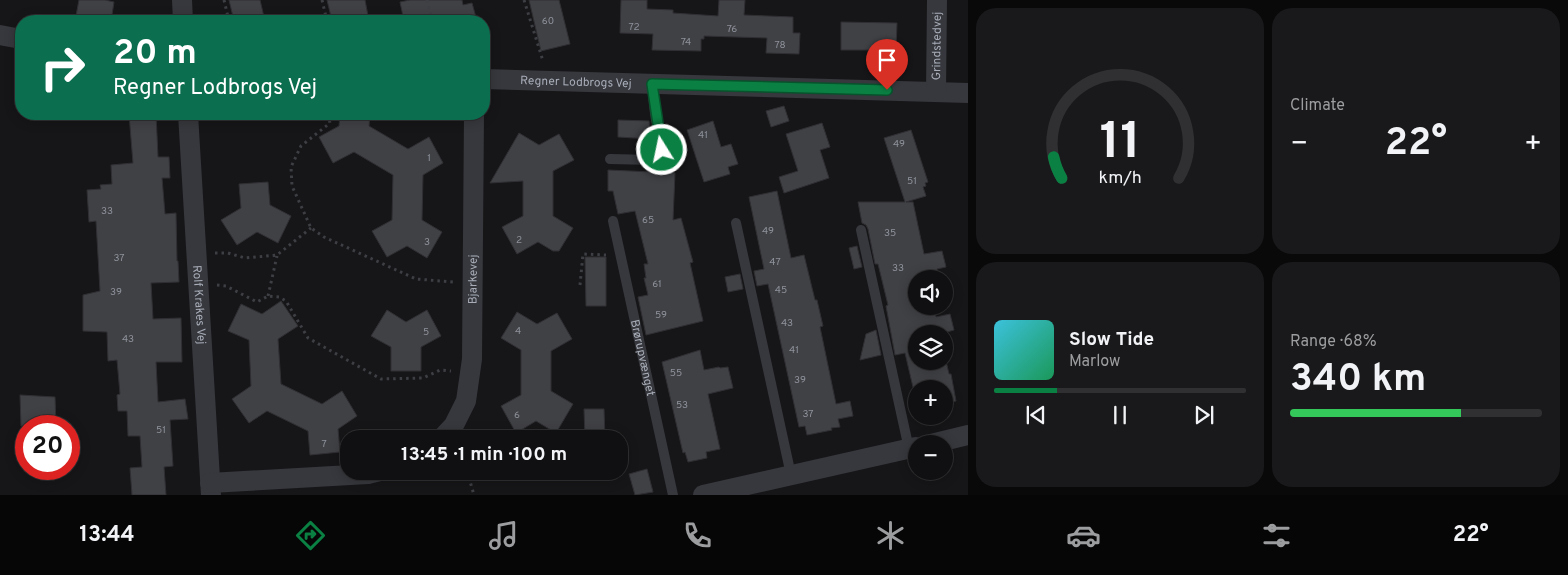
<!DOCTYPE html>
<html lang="en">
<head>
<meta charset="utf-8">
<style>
  body { margin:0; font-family:Overpass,sans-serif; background:#19191b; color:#f1f3f6; height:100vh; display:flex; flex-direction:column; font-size:19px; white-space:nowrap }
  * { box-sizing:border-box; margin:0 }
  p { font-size:16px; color:#9c9d9f }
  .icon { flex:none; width:28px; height:28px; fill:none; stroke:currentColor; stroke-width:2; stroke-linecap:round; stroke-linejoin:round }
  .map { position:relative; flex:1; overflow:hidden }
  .drawer { display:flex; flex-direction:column; gap:8px; padding:8px; background:#09090a; width:600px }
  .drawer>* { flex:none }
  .banner { position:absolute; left:15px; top:15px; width:475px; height:105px; border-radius:20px; box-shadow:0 2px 12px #0003,0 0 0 1px #303032; background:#0b6e4f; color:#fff; overflow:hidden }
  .tools { position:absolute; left:908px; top:270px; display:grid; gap:10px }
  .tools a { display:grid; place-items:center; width:45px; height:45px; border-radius:50%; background:#101012; box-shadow:0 2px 12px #0003,0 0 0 1px #303032; font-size:25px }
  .speed { position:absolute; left:15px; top:415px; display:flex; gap:10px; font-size:25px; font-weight:700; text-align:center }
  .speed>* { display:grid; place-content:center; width:65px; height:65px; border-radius:50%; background:#101012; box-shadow:0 2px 12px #0003,0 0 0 1px #303032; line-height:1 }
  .speed .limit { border:8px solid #d22; background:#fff; color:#111 }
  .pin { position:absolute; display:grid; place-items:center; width:42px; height:42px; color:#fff; margin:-51px -21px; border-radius:50% 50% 50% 0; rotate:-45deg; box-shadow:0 0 5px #0007 }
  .pin .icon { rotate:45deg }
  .me { position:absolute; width:55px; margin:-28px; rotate:350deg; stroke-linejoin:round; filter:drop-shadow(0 0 4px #0008) }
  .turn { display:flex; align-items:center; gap:18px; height:105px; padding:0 15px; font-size:22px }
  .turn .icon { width:65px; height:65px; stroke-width:2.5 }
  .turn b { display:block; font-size:35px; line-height:42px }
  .big { font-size:38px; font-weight:700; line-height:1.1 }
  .drawer .tile { flex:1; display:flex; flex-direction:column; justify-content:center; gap:8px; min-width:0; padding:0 18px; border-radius:20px; background:#19191b }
  .drawer .dial { align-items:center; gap:0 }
  .dial svg { height:130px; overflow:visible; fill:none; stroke:#303032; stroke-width:7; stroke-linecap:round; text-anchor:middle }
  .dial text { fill:#f1f3f6; stroke:none }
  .song { display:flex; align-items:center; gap:15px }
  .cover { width:60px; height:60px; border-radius:8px; background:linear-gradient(135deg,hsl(190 70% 55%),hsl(150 70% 35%)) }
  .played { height:5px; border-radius:2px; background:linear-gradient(90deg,#0b8043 25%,#303032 25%) }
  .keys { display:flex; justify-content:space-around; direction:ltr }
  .heat { display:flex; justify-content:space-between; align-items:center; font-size:28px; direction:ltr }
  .charge { height:8px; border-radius:4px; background:linear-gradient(90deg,#34c759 68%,#303032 0) }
  .drawer .tiles { flex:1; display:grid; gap:8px; grid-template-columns:repeat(2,1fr) }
  .trip { position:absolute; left:340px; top:430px; width:288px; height:50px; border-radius:20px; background:#101012; box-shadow:0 2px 12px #0003,0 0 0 1px #303032; font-weight:700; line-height:50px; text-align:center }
  .tab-bar { display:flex; height:80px; justify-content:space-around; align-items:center; background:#060607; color:#9c9d9f }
  .tab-bar .icon { width:35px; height:35px }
  .tab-bar .selected { color:#0b8043 }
  .tab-bar b { font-size:22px; color:#f1f3f6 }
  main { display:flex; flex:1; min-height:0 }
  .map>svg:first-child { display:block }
  .building { fill:#404145; stroke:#303034 }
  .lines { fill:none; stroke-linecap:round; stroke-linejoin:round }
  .path { stroke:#3d3f44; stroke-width:3; stroke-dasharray:2.5 4; stroke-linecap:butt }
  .lane { stroke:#37383d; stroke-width:10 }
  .street { stroke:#37383d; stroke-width:20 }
  .route-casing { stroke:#07532c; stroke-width:12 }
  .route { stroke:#0b8043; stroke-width:9 }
  .labels { text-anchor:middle; stroke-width:5; stroke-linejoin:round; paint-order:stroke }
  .number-label { font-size:10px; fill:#8e929b }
  .street-label { font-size:12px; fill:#a8adb8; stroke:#111113 }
</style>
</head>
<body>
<main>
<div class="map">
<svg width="968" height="495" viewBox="0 0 968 495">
  <rect width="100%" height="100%" fill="#161618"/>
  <path class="building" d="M79,0H105L114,2L111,21H75Z
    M229,0H260L265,21H234Z
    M327,0H365L369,21H332Z
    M410,0H462L463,5L472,3L477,21H404L400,2Z
    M529,0H559L570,44L541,51Z
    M621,0H647V9L673,10V13L718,16L719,0H745L744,15L793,17V33H800L799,54L766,53L767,38L704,36V39H701V51L652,50L653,34L620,33Z
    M841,22L897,23L896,50H841Z
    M784,106L789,121L771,127L766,111Z
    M129,114H156L158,157H169L170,178H162L165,214L176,213L177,261H178L179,282L151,283L153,319L181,318L182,362H156L158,402L185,399L188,419L170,420L173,466L164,467L166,495H132L130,468L142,467L140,436H128L127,411H118L117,395L120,394L117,360L108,361L107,332L83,331V295L100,291L96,221L89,222L87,190L101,189L100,185L112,184L111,165L133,163Z
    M340,114H370L369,126L408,149L429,137L443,163L423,175L422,220L442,232L427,258L407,246L387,257L372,231L392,220L393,175L354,152L333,163L319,137L339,126Z
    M618,120L649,121L651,139L618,137Z
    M713,121L721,147L731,144L738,164L728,167L730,174L704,182L687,130Z
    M822,123L830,147L820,150L829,178L784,193L779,177L798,171L786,134Z
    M911,130L928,182L925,183L926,186L923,187L926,196L906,202H913L924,254L942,251L946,267L937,269V271L927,274L928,279H916V306H934L936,317L950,314L954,330L940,334H916V361H944V352L949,374H951L956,401L944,404V389H916V400L905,353L895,355L886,306L888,305L878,264H875L868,229L866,225L862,223L858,202H905L884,138Z
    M519,133L539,145L559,134L574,160L553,171V216L573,228L559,251H553L538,242L517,254L502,227L523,216V181L490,183Z
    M608,170L675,173L673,220L681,218L693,262L690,263L703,321L646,335L638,297L648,295L644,278H646L644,264H648L635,211L618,214L613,191H608Z
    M268,182L270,205L291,216L278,243L257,232L237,245L221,220L241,208L239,184Z
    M777,191L791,258L804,255L815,300H817L823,326L820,327L836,404L850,401L853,416L838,419L840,427L831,428L832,430L807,435L805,426L799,427L768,284L757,286L754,271L764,269L749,197Z
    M857,246L862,267L854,269L849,248Z
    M585,257H606V306H586Z
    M740,274L743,289L728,292L725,277Z
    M281,301L298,326L278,339L281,384L322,404L342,391L357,416L338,429L340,452L310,455L308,431L267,411L249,423L232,399L251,386L249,340L228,331L241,304L262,314Z
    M387,310L406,322L427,310L441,336L421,347V371H391V347L371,336Z
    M517,312L537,324L557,313L572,339L551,351V391L573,404L556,433L536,421L516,433L501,406L521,395V350L501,338Z
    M876,330L881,355L860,360L866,334Z
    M700,350L704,370L719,367L720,368L728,367L733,388L708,394L720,449L706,452L707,458L688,462L685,452L683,453L662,362Z
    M20,395L55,397L56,426H21Z
    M584,409H604L605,439H585Z
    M647,469L653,492L635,495L629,474Z"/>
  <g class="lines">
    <path class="path" d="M224,0L229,21
      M322,0L327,21
      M427,0L432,21
      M524,0L543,61
      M328,114L330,123L301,146L291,167L292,186L311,228L324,237L416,279L454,282
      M215,253H228L245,258L277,255L311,228
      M217,285L226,286L257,302L268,296L279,297L286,301L308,338L381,379L423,378L440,370L451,371
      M580,285L583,254L606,255
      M268,296L277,256
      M467,471L474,495"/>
    <g class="lane">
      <path d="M610,159L653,160L659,156C663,144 658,132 656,120C654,108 653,96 652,83"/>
      <path id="s1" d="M613,221L673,495"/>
      <path d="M736,223L791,475"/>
      <path d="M861,230L909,449"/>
    </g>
    <g class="street">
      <path d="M182,0L183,21"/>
      <path d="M0,35L21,39"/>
      <path id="s2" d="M484,79L968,93"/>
      <path id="s3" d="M936,92L937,0"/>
      <path id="s4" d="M188,114L211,495"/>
      <path id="s5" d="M441,439L454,425L466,401L472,359L474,114"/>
      <path d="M931,444L968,435"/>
      <path d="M210,483L368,474L380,471"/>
      <path d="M703,495L916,447"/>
    </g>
  </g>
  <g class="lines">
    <defs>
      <path id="route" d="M662,150L652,84L887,90"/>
    </defs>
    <use href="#route" class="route-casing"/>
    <use href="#route" class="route"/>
  </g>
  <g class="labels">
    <g class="number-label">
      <text x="548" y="24">60</text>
      <text x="634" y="30">72</text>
      <text x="732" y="32">76</text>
      <text x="686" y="45">74</text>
      <text x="780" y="48">78</text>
      <text x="703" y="138">41</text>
      <text x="899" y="147">49</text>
      <text x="429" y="161">1</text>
      <text x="912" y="184">51</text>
      <text x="107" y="214">33</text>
      <text x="648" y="223">65</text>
      <text x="768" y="234">49</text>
      <text x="890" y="236">35</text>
      <text x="519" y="243">2</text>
      <text x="427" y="245">3</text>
      <text x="119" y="261">37</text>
      <text x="775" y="265">47</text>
      <text x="898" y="271">33</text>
      <text x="657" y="287">61</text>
      <text x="781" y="293">45</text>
      <text x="116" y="295">39</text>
      <text x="661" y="318">59</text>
      <text x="787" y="326">43</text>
      <text x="518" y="334">4</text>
      <text x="426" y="335">5</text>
      <text x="128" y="342">43</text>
      <text x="794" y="353">41</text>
      <text x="676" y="376">55</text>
      <text x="800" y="383">39</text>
      <text x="682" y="408">53</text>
      <text x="808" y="417">37</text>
      <text x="517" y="418">6</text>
      <text x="161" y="433">51</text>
      <text x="324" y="447">7</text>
    </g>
    <g class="street-label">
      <text dy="4" stroke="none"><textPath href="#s3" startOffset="46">Grindstedvej</textPath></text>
      <text dy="4" stroke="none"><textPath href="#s2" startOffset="92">Regner Lodbrogs Vej</textPath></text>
      <text dy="4" stroke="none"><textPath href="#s5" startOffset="168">Bjarkevej</textPath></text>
      <text dy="4" stroke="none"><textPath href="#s4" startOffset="191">Rolf Krakes Vej</textPath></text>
      <text dy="4" stroke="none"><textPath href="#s1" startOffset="140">Brørupvænget</textPath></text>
    </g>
  </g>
</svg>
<div class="tools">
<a><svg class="icon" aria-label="sound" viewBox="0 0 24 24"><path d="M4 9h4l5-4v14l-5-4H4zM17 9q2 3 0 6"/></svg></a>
<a><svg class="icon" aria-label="layers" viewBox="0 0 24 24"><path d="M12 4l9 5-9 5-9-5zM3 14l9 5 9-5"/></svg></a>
<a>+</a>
<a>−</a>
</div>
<div class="speed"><div class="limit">20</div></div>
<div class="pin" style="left:887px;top:90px;background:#d93025"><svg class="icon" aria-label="arrive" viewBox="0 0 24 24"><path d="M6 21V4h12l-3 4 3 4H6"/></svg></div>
<svg class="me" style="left:662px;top:150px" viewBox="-20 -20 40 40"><circle r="17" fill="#0b8043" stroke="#fff" stroke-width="3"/><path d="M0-11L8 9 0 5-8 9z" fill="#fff"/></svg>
<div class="trip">13:45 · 1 min · 100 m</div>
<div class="banner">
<div class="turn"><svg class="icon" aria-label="right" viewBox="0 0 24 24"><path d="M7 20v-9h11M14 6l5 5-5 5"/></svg><div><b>20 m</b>Regner Lodbrogs Vej</div></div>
</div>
</div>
<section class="drawer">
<div class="tiles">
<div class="tile dial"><svg viewBox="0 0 100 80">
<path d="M14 69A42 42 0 1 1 86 69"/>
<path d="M14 69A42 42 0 0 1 9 56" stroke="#0b8043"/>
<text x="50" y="56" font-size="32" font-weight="700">11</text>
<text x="50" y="72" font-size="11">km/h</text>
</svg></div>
<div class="tile"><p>Climate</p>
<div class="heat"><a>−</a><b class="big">22°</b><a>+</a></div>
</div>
<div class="tile">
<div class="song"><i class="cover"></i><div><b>Slow Tide</b><p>Marlow</p></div></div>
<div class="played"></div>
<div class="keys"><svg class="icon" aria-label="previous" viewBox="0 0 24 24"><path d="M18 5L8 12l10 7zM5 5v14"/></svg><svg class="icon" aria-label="pause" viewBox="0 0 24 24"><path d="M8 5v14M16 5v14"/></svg><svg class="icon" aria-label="next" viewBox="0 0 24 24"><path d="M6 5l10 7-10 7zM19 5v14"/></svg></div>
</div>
<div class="tile"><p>Range · 68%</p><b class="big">340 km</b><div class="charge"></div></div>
</div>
</section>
</main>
<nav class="tab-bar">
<b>13:44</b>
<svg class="icon selected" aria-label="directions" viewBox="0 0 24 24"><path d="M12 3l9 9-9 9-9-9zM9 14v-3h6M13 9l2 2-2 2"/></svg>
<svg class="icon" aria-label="music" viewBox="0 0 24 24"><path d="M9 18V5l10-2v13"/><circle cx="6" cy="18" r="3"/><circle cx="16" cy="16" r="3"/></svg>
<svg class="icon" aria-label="phone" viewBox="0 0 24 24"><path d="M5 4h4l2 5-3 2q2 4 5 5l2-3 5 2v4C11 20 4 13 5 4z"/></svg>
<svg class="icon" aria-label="climate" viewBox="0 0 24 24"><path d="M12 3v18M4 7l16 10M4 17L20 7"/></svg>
<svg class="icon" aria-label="car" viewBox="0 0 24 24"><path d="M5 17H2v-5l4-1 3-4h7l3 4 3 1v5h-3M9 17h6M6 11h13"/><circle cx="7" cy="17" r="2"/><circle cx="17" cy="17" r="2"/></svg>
<svg class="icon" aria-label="filters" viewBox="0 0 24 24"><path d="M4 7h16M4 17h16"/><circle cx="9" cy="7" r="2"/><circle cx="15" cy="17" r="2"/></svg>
<b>22°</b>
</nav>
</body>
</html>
